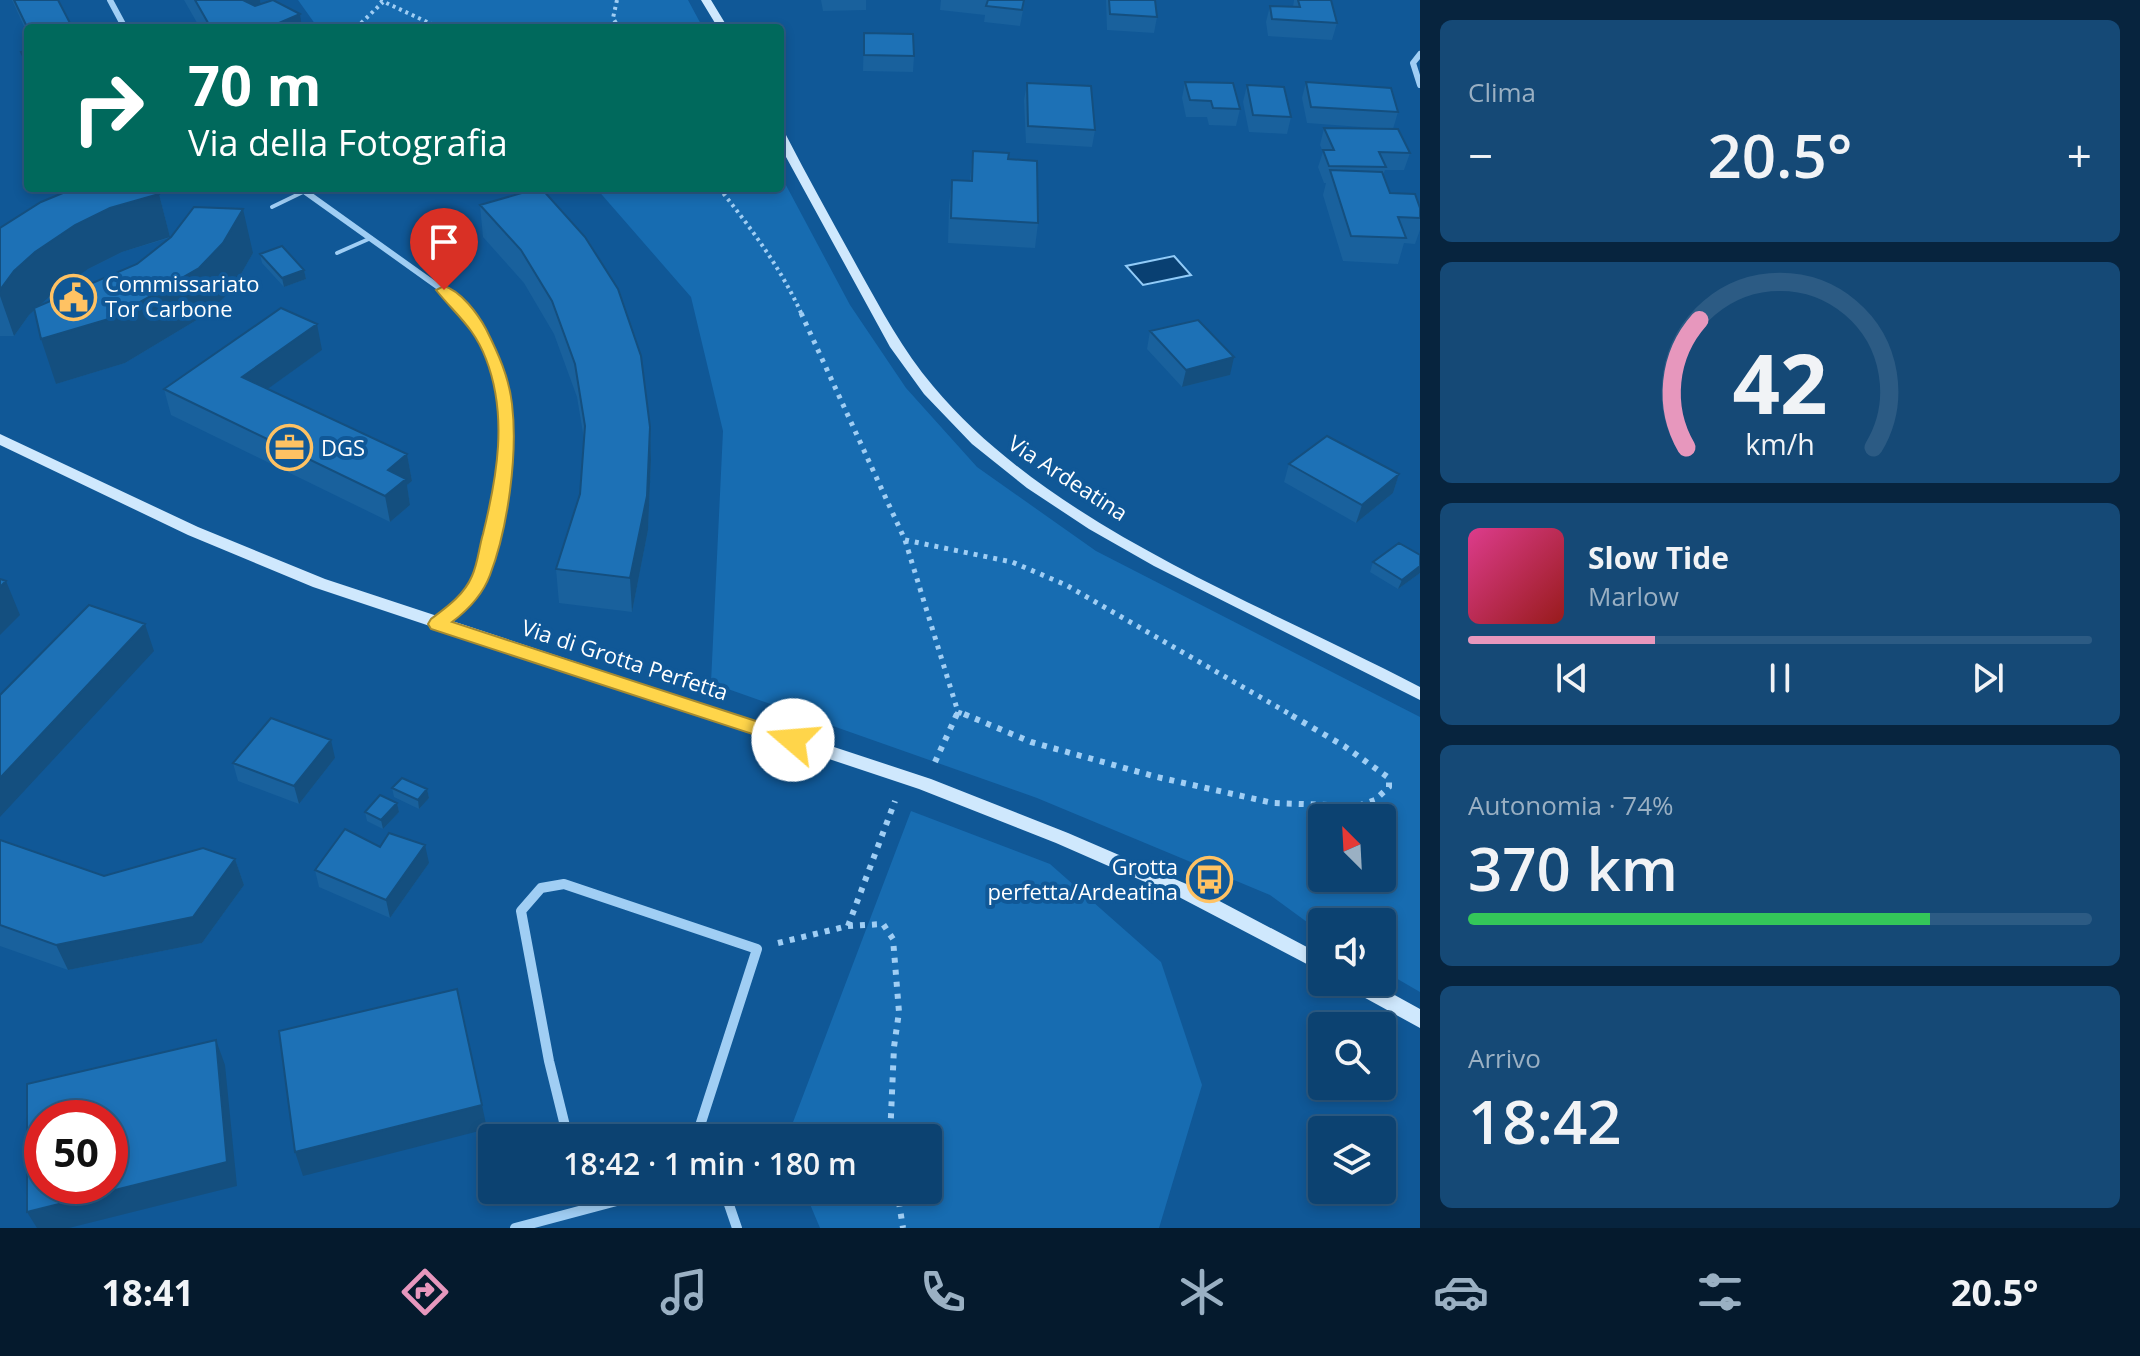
<!DOCTYPE html>
<html lang="it">
<head>
<meta charset="utf-8">
<style>
  body { margin:0; font-family:"Open Sans",sans-serif; background:#154976; color:#f1f3f6; height:100vh; display:flex; flex-direction:column; font-size:30px; white-space:nowrap }
  * { box-sizing:border-box; margin:0 }
  p { font-size:26px; color:#9ab0c3 }
  .icon { flex:none; width:44px; height:44px; fill:none; stroke:currentColor; stroke-width:2; stroke-linecap:round; stroke-linejoin:round }
  .map { position:relative; flex:1; overflow:hidden }
  .panel { display:flex; flex-direction:column; gap:20px; padding:20px; background:#07243e; width:720px }
  .panel>* { flex:none }
  .guide { position:absolute; left:24px; top:24px; width:760px; height:168px; border-radius:8px; box-shadow:0 4px 12px #0003,0 0 0 2px #2c5b84; background:#00695c; color:#fff; overflow:hidden }
  .needle { width:52px; rotate:336deg }
  .buttons { position:absolute; left:1308px; top:804px; display:grid; gap:16px }
  .buttons a { display:grid; place-items:center; width:88px; height:88px; border-radius:8px; background:#0c4271; box-shadow:0 4px 12px #0003,0 0 0 2px #2c5b84; font-size:40px }
  .speed { position:absolute; left:24px; top:1100px; display:flex; gap:16px; font-size:40px; font-weight:700; text-align:center }
  .speed>* { display:grid; place-content:center; width:104px; height:104px; border-radius:50%; background:#0c4271; box-shadow:0 4px 12px #0003,0 0 0 2px #2c5b84; line-height:1 }
  .speed .limit { border:12px solid #d22; background:#fff; color:#111 }
  .pin { position:absolute; display:grid; place-items:center; width:68px; height:68px; color:#fff; margin:-82px -34px; border-radius:50% 50% 50% 0; rotate:-45deg; box-shadow:0 0 8px #0007 }
  .pin .icon { rotate:45deg }
  .me { position:absolute; width:88px; margin:-44px; rotate:288deg; stroke-linejoin:round; filter:drop-shadow(0 0 6px #0008) }
  .turn { display:flex; align-items:center; gap:28px; height:168px; padding:0 32px; font-size:36px }
  .turn .icon { width:104px; height:104px; stroke-width:2.5 }
  .turn b { display:block; font-size:56px; line-height:68px }
  .big { font-size:60px; font-weight:600; line-height:1.1 }
  .panel .card { flex:1; display:flex; flex-direction:column; justify-content:center; gap:12px; min-width:0; padding:0 28px; border-radius:12px; background:#154976 }
  .panel .dial { align-items:center; gap:0 }
  .dial svg { height:208px; overflow:visible; fill:none; stroke:#2c5b84; stroke-width:7; stroke-linecap:round; text-anchor:middle }
  .dial text { fill:#f1f3f6; stroke:none }
  .song { display:flex; align-items:center; gap:24px }
  .cover { width:96px; height:96px; border-radius:12px; background:linear-gradient(135deg,hsl(330 70% 55%),hsl(0 70% 35%)) }
  .played { height:8px; border-radius:4px; background:linear-gradient(90deg,#e797bd 30%,#2c5b84 30%) }
  .keys { display:flex; justify-content:space-around; direction:ltr }
  .heat { display:flex; justify-content:space-between; align-items:center; font-size:44px; direction:ltr }
  .charge { height:12px; border-radius:6px; background:linear-gradient(90deg,#34c759 74%,#2c5b84 0) }
  .trip { position:absolute; left:478px; top:1124px; width:464px; height:80px; border-radius:8px; background:#0c4271; box-shadow:0 4px 12px #0003,0 0 0 2px #2c5b84; font-weight:600; line-height:80px; text-align:center }
  .menu { display:flex; height:128px; justify-content:space-around; align-items:center; background:#051a2d; color:#9ab0c3 }
  .menu .icon { width:56px; height:56px }
  .menu .on { color:#e797bd }
  .menu b { font-size:36px; color:#f1f3f6 }
  main { display:flex; flex:1; min-height:0 }
  .map>svg:first-child { display:block }
  .green { fill:#176cb1; fill-rule:evenodd }
  .water { fill:#094072; stroke:#91cbf8; stroke-width:2 }
  .lines { fill:none; stroke-linecap:round; stroke-linejoin:round }
  .path-far2 { stroke:#a0cef4; stroke-width:4; stroke-dasharray:3 4; stroke-linecap:butt }
  .path-far1 { stroke:#a0cef4; stroke-width:5; stroke-dasharray:4 6; stroke-linecap:butt }
  .path { stroke:#a0cef4; stroke-width:6; stroke-dasharray:5 7; stroke-linecap:butt }
  .service { stroke:#a0cef4; stroke-width:4 }
  .minor-far2 { stroke:#a0cef4; stroke-width:6 }
  .minor-far1 { stroke:#a0cef4; stroke-width:7 }
  .minor { stroke:#a0cef4; stroke-width:10 }
  .secondary { fill:#cfe8fd; fill-rule:evenodd }
  .wall { fill:#19619d; fill-rule:evenodd }
  .shaded-wall { fill:#144f7f }
  .building { fill:#1d71b6; stroke:#144f7f; stroke-width:2; fill-rule:evenodd }
  .route { fill:#ffd54a; stroke:#a68a30; stroke-width:2 }
  .labels { text-anchor:middle; stroke-width:8; stroke-linejoin:round; paint-order:stroke }
  .poi-label { font-size:22px; fill:#fff; stroke:#105897; text-anchor:start }
  .street-label { font-size:22px; fill:#fff; stroke:#105897 }
</style>
</head>
<body>
<main>
<div class="map">
<svg width="1420" height="1228" viewBox="0 0 1420 1228">
  <rect width="100%" height="100%" fill="#105897"/>
  <path class="green" d="M298,0H688L703,28H318Z
    M780,174L850,305L906,388L977,467L1096,551L1420,717V992L1382,970V922H1322V933L1270,895L1037,798L711,683L723,431L691,297L596,188H780ZM1322,818H1382V878H1322Z
    M911,811L1050,864L1161,962L1202,1085L1159,1228H820L804,1190H928V1138H787Z"/>
  <path class="water" d="M1174,256L1191,275L1143,285L1126,266Z"/>
  <g class="lines">
    <path class="path-far2" d="M380,0L440,28
      M617,0L613,18L619,28
      M356,28L383,2
      M719,188C751,228 781,268 802,315"/>
    <path class="path-far1" d="M801,313L905,540L958,712L956,716
      M905,540L1012,562L1066,585L1293,716
      M958,712L969,716"/>
    <path class="path" d="M964,714L1031,742L1157,777L1273,803L1358,806L1375,800L1389,787V778L1344,746L1289,714
      M935,762L957,714
      M848,926L883,924L893,939L899,1012L894,1047L890,1138
      M778,943L848,926L895,801
      M897,1190L903,1228"/>
    <path class="service" d="M272,207L305,191
      M337,253L371,238"/>
    <path class="minor-far2" d="M110,0L125,28
      M1420,54L1413,63L1420,85
      M300,188L440,288L470,315"/>
    <path class="minor-far1" d="M437,624C450,614 462,603 472,589C485,569 491,544 496,520C510,450 514,373 469,313"/>
    <path class="minor" d="M568,1138L549,1061L521,911L541,888L564,884L757,949L696,1138
      M581,1190L586,1209
      M724,1190L737,1228
      M515,1228L658,1190"/>
    <path class="secondary" d="M701,0H711L728,28H718Z
      M780,132L786,135C809,180 834,224 858,268C881,309 903,351 933,386C1052,528 1259,602 1420,687V700L1154,566L1089,529L1027,488L972,444L924,394L890,347L780,146Z
      M0,434L198,527L325,579L931,779L1068,833L1191,886L1322,955V972L1177,896L1056,843L919,789L313,587L188,535L0,445Z
      M1344,982H1371L1420,1009V1028L1347,988Z"/>
  </g>
  <path class="wall" d="M12,0H58L72,28H28V35Z
    M184,0H260L261,4L302,28H200Z
    M821,0H866V10L823,11Z
    M941,0H1025L1020,26L984,22L985,15L940,10Z
    M1106,0H1155L1157,17L1154,33L1107,30Z
    M1294,0H1331L1337,23L1332,40L1268,36L1266,22L1270,6L1293,7Z
    M864,33L914,56L913,72L863,71Z
    M21,52L28,66V73L25,69Z
    M1185,82L1240,109L1236,126L1209,125L1207,117H1186L1182,98Z
    M1306,82L1398,112L1393,129L1410,153L1404,170H1385L1383,175L1390,193L1420,208V230L1415,244L1404,243L1398,264L1343,261L1323,195L1326,183H1324L1318,167L1323,152L1320,145L1324,128L1388,129L1307,123L1302,98Z
    M1027,83L1095,130L1092,147L1026,143L1024,100Z
    M1247,85L1291,117L1287,134L1249,132L1243,102Z
    M973,151L1008,159L1038,223L1035,248L948,243L949,205L952,180L970,181Z
    M539,188L650,427L651,460L648,530L632,612L559,603L556,569L580,494L584,439L577,397L554,334L524,283L483,237L480,205Z
    M159,194L170,237L253,253L233,288L210,312L125,363L56,384L35,310L29,315L14,336H0V228ZM169,238L137,264L39,306L49,297L88,269L122,252Z
    M260,254L304,270L306,279L284,287L262,263Z
    M1150,331L1230,375L1182,387L1147,349Z
    M322,350L267,389L407,454L412,481L407,485L410,505L390,522L171,415L164,389Z
    M1289,464L1399,474L1393,493L1356,523L1284,482Z
    M1420,555V573L1398,589L1370,572L1373,562Z
    M335,758L299,804L238,781L233,763Z
    M392,788L427,789L429,798L419,809L394,797Z
    M397,803L399,812L383,829L367,821L365,812Z
    M0,840L104,876L235,859L244,885L202,943L68,970L0,946Z
    M380,847L429,863L390,918L319,887L315,870Z"/>
  <path class="shaded-wall" d="M238,0H260L263,16Z
    M300,14L302,28H274V25Z
    M71,25L72,28H54Z
    M159,194L170,237L122,252L88,269L49,297L29,315L14,336L0,296V290L14,271L35,252L75,225L110,208Z
    M243,209L253,253L233,288L210,312L125,363L56,384L41,339Z
    M304,270L306,279L284,287L282,278Z
    M317,324L322,350L248,403L242,377Z
    M1234,357L1230,375L1182,387L1186,370Z
    M650,427L651,460L648,530L632,612L630,578Z
    M407,454L412,481L407,485L410,505L390,522L385,496L388,470Z
    M1399,474L1393,493L1356,523L1362,505Z
    M1420,566V573L1398,589L1402,580Z
    M6,581L20,615L0,635V587Z
    M145,624L154,651L0,817V778Z
    M331,740L335,758L299,804L294,786Z
    M427,789L429,798L419,809L418,800Z
    M397,803L399,812L383,829L381,820Z
    M425,845L429,863L390,918L386,900Z
    M235,859L244,885L202,943L68,970L56,945Z
    M216,1040L225,1065L237,1186L69,1228H37L27,1212Z
    M482,1105L487,1129L303,1176L295,1152Z"/>
  <path class="building" d="M14,0H58L71,25L54,28H28V29Z
    M195,0H243L255,6L273,0L300,14L274,25L280,28H211Z
    M988,0H1024L1022,10L986,6Z
    M1109,0H1155L1157,17L1110,14Z
    M1298,0H1331L1337,23L1272,19L1270,6L1300,7Z
    M864,33L913,34L914,56L864,55Z
    M28,51V66L21,52Z
    M1185,82L1233,83L1240,109L1213,108L1211,101L1190,100Z
    M1306,82L1391,88L1398,112L1311,107Z
    M1027,83L1091,86L1095,130L1028,126Z
    M1247,85L1284,87L1291,117L1253,115Z
    M1324,128L1398,129L1410,153L1379,152L1386,167L1329,166L1323,150H1334Z
    M973,151L1009,153L1008,159L1037,161L1038,223L951,218L952,180L972,181Z
    M1330,170L1382,172L1390,193L1415,194L1420,208V218L1398,217L1406,238L1351,236Z
    M75,188H157L159,194L110,208L75,225L35,252L14,271L0,290V228L41,202Z
    M539,188H541L585,237L618,289L641,356L650,427L647,496L630,578L556,569L580,494L585,426L575,364L552,301L521,250L480,205Z
    M194,207L243,209L223,243L199,268L112,318L41,339L34,308L137,264L171,237Z
    M282,246L304,270L282,278L260,254Z
    M281,308L317,324L242,377L407,454L388,470L406,479L385,496L164,389Z
    M1198,320L1234,357L1186,370L1150,331Z
    M1327,436L1399,474L1362,505L1289,464Z
    M1399,543L1420,555V566L1402,580L1373,562Z
    M0,579L6,581L0,587Z
    M89,605L145,624L0,778V695Z
    M271,718L331,740L294,786L233,763Z
    M402,778L427,789L418,800L392,788Z
    M380,795L397,803L381,820L365,812Z
    M345,829L380,847L389,833L425,845L386,900L315,870Z
    M0,840L104,876L203,848L235,859L193,917L56,945L0,925Z
    M457,989L482,1105L295,1152L279,1031Z
    M216,1040L227,1162L27,1212V1084ZM42,1118H110V1186H42Z"/>
  <path class="route" d="M444,286C461,291 478,314 486,329C498,353 509,377 512,404C518,454 508,528 490,575C483,594 468,610 452,622L799,735L802,740L799,745H786L431,629L428,624L431,619C447,607 464,595 472,576C478,563 479,547 483,534C497,477 508,416 486,359C474,327 456,315 436,290Z"/>
  <defs>
    <symbol id="civic-ring" viewBox="-11 -11 22 22"><circle r="9.5" fill="#105897" stroke="#ffc263" stroke-width="1.5"/><path d="M-.6-6.5H3V-4.5H.6V-3L4-1V1h2V6H-6V1h2V-1L-.6-3ZM-1.2 2.5V6h2.4V2.5Z" fill="#ffc263"/></symbol>
    <symbol id="office-ring" viewBox="-11 -11 22 22"><circle r="9.5" fill="#105897" stroke="#ffc263" stroke-width="1.5"/><path d="M-6-3h4V-5.5h4V-3h4V5H-6ZM-1-4.5V-3h2v-1.5ZM-6 0V1H6V0Z" fill="#ffc263"/></symbol>
    <symbol id="bus-ring" viewBox="-11 -11 22 22"><circle r="9.5" fill="#105897" stroke="#ffc263" stroke-width="1.5"/><path d="M-5-6H5V4H4V6H2V4H-2V6H-4V4H-5ZM-3.5-4V0h7V-4ZM-3.5 1.2v1.5H-2V1.2ZM2 1.2v1.5H3.5V1.2Z" fill="#ffc263"/></symbol>
  </defs>
  <g fill-rule="evenodd">
    <use href="#civic-ring" x="48" y="272" width="51" height="51"/>
    <use href="#office-ring" x="264" y="422" width="51" height="51"/>
    <use href="#bus-ring" x="1184" y="854" width="51" height="51"/>
  </g>
  <g class="labels">
    <g class="poi-label">
      <text x="105" y="292">Commissariato<tspan x="105" dy="25">Tor Carbone</tspan></text>
      <text x="321" y="456">DGS</text>
      <text x="1178" y="875" text-anchor="end">Grotta<tspan x="1178" dy="25">perfetta/Ardeatina</tspan></text>
    </g>
    <g class="street-label">
      <text transform="translate(1068 478) rotate(33)" y="8">Via Ardeatina</text>
      <text transform="translate(625 660) rotate(18)" y="8">Via di Grotta Perfetta</text>
    </g>
  </g>
</svg>
<div class="buttons">
<a><svg class="needle" viewBox="-14 -14 28 28"><path d="M0-13l5 13h-10z" fill="#e53935"/><path d="M0 13l5-13h-10z" fill="#9ab0c3"/></svg></a>
<a><svg class="icon" aria-label="sound" viewBox="0 0 24 24"><path d="M4 9h4l5-4v14l-5-4H4zM17 9q2 3 0 6"/></svg></a>
<a><svg class="icon" aria-label="search" viewBox="0 0 24 24"><circle cx="10" cy="10" r="6"/><path d="M15 15l6 6"/></svg></a>
<a><svg class="icon" aria-label="layers" viewBox="0 0 24 24"><path d="M12 4l9 5-9 5-9-5zM3 14l9 5 9-5"/></svg></a>
</div>
<div class="speed"><div class="limit">50</div></div>
<div class="pin" style="left:444px;top:290px;background:#d93025"><svg class="icon" aria-label="arrive" viewBox="0 0 24 24"><path d="M6 21V4h12l-3 4 3 4H6"/></svg></div>
<svg class="me" style="left:793px;top:740px" viewBox="-20 -20 40 40"><circle r="19" fill="#fff"/><path d="M0-13L10 11 0 6-10 11z" fill="#ffd54a"/></svg>
<div class="trip">18:42 · 1 min · 180 m</div>
<div class="guide">
<div class="turn"><svg class="icon" aria-label="right" viewBox="0 0 24 24"><path d="M7 20v-9h11M14 6l5 5-5 5"/></svg><div><b>70 m</b>Via della Fotografia</div></div>
</div>
</div>
<section class="panel">
<div class="card"><p>Clima</p>
<div class="heat"><a>−</a><b class="big">20.5°</b><a>+</a></div>
</div>
<div class="card dial"><svg viewBox="0 0 100 80">
<path d="M14 69A42 42 0 1 1 86 69"/>
<path d="M14 69A42 42 0 0 1 19 20" stroke="#e797bd"/>
<text x="50" y="56" font-size="32" font-weight="700">42</text>
<text x="50" y="72" font-size="11">km/h</text>
</svg></div>
<div class="card">
<div class="song"><i class="cover"></i><div><b>Slow Tide</b><p>Marlow</p></div></div>
<div class="played"></div>
<div class="keys"><svg class="icon" aria-label="previous" viewBox="0 0 24 24"><path d="M18 5L8 12l10 7zM5 5v14"/></svg><svg class="icon" aria-label="pause" viewBox="0 0 24 24"><path d="M8 5v14M16 5v14"/></svg><svg class="icon" aria-label="next" viewBox="0 0 24 24"><path d="M6 5l10 7-10 7zM19 5v14"/></svg></div>
</div>
<div class="card"><p>Autonomia · 74%</p><b class="big">370 km</b><div class="charge"></div></div>
<div class="card"><p>Arrivo</p><b class="big">18:42</b></div>
</section>
</main>
<nav class="menu">
<b>18:41</b>
<svg class="icon on" aria-label="directions" viewBox="0 0 24 24"><path d="M12 3l9 9-9 9-9-9zM9 14v-3h6M13 9l2 2-2 2"/></svg>
<svg class="icon" aria-label="music" viewBox="0 0 24 24"><path d="M9 18V5l10-2v13"/><circle cx="6" cy="18" r="3"/><circle cx="16" cy="16" r="3"/></svg>
<svg class="icon" aria-label="phone" viewBox="0 0 24 24"><path d="M5 4h4l2 5-3 2q2 4 5 5l2-3 5 2v4C11 20 4 13 5 4z"/></svg>
<svg class="icon" aria-label="climate" viewBox="0 0 24 24"><path d="M12 3v18M4 7l16 10M4 17L20 7"/></svg>
<svg class="icon" aria-label="car" viewBox="0 0 24 24"><path d="M5 17H2v-5l4-1 3-4h7l3 4 3 1v5h-3M9 17h6M6 11h13"/><circle cx="7" cy="17" r="2"/><circle cx="17" cy="17" r="2"/></svg>
<svg class="icon" aria-label="filters" viewBox="0 0 24 24"><path d="M4 7h16M4 17h16"/><circle cx="9" cy="7" r="2"/><circle cx="15" cy="17" r="2"/></svg>
<b>20.5°</b>
</nav>
</body>
</html>
